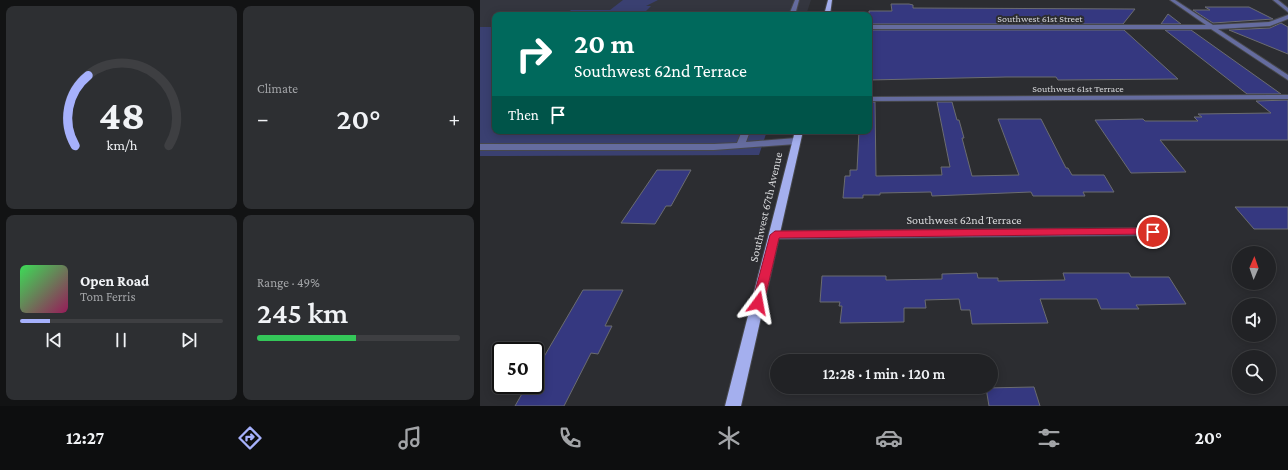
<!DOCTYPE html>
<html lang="en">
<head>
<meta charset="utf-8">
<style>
  body { margin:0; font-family:"Crimson Pro",serif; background:#2d2f32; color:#f1f3f6; height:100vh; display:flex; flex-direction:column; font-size:15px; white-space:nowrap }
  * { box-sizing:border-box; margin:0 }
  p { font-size:13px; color:#a2a4a7 }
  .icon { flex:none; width:22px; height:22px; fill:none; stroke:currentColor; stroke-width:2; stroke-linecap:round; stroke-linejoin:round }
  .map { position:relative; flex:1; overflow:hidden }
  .panel { display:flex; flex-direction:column; gap:6px; padding:6px; background:#121314; width:480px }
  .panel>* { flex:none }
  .guide { position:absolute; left:12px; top:12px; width:380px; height:122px; border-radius:8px; box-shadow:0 2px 10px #0003,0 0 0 1px #3e3f42; background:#00695c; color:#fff; overflow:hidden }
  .needle { width:26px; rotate:2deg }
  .tools { position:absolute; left:752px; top:246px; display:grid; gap:8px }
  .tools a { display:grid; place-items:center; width:44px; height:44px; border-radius:50%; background:#212225; box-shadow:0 2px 10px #0003,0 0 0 1px #3e3f42; font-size:20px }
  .speed { position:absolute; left:12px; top:342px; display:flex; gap:8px; font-size:20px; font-weight:700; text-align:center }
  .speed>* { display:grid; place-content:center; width:52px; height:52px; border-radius:50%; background:#212225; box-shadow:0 2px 10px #0003,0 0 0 1px #3e3f42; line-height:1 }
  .speed .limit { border:2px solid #111; border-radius:6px; background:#fff; color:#111 }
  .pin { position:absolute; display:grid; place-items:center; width:34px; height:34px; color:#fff; margin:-17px; border:2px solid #fff; border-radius:50%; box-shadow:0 1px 4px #0007 }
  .me { position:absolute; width:44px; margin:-22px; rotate:13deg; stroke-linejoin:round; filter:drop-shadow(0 0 3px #0008) }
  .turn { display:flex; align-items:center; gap:14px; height:84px; padding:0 16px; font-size:18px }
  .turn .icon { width:52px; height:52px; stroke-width:2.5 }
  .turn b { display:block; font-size:28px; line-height:34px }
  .then { display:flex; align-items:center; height:38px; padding:0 16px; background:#0003; gap:8px; font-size:15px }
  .big { font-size:30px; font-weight:600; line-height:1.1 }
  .panel .widget { flex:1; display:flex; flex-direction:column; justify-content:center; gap:6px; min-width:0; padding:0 14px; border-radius:8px; background:#2d2f32 }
  .panel .dial { align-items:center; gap:0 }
  .dial svg { height:104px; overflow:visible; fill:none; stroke:#3e3f42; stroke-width:7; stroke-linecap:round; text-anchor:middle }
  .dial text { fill:#f1f3f6; stroke:none }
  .song { display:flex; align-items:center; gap:12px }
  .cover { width:48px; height:48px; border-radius:6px; background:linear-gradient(135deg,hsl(130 70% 55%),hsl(330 70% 35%)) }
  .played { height:4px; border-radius:2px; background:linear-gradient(90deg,#a6b1fc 15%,#3e3f42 15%) }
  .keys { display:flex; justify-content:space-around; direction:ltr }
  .heat { display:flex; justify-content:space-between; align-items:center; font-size:22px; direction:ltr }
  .charge { height:6px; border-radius:3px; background:linear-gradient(90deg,#34c759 49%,#3e3f42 0) }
  .panel .tiles { flex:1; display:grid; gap:6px; grid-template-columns:repeat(2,1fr) }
  .trip { position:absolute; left:290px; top:354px; width:228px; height:40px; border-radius:20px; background:#212225; box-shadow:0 2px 10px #0003,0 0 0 1px #3e3f42; font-weight:600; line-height:40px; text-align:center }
  .dock { display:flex; height:64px; justify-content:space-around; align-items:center; background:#0d0e0f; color:#a2a4a7 }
  .dock .icon { width:28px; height:28px }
  .dock .current { color:#a6b1fc }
  .dock b { font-size:18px; color:#f1f3f6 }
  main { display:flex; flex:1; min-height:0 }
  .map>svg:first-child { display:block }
  .built { fill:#34363f }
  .green { fill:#3a4071 }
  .building { fill:#353880; stroke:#6b6c70 }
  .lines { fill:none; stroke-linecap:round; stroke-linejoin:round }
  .minor-casing { stroke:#47484c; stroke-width:2 }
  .major-casing { stroke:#47484c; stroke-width:2 }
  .minor { fill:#656c9f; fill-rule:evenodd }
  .major { fill:#a4afee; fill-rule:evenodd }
  .route { fill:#e11d48; stroke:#92132f }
  .labels { text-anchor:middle; stroke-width:4; stroke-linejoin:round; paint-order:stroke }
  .far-street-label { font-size:10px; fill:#d5d6d8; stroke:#2c2d31 }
  .street-label { font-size:12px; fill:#d5d6d8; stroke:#2c2d31 }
</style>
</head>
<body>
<main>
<section class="panel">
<div class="tiles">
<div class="widget dial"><svg viewBox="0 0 100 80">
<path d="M14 69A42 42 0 1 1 86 69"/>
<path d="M14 69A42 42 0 0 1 24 15" stroke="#a6b1fc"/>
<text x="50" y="56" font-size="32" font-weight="700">48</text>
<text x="50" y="72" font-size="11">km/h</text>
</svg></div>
<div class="widget"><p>Climate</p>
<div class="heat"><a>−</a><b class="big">20°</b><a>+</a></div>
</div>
<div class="widget">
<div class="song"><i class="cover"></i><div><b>Open Road</b><p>Tom Ferris</p></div></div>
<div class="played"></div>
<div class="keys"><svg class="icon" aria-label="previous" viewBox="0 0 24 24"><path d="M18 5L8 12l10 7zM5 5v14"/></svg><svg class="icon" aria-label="pause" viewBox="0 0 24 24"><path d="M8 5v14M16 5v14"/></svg><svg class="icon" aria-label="next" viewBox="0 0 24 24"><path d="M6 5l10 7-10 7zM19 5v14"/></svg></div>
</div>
<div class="widget"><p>Range · 49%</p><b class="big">245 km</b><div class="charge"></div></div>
</div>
</section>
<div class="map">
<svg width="808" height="406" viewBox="0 0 808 406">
  <rect width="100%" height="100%" fill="#2c2d31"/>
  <path class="built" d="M0,0H331L326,15H15V27H0Z"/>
  <path class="green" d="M143,0H178L166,6H171L164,13H88L91,10H130Z
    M0,27H15V131H287L279,155L0,156Z"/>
  <path class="building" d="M411,4H429L433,5V8L655,9L643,24H389V11H412Z
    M725,7H769L793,19L733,23L713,10H730Z
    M688,14L701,24H681Z
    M801,23L808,27V54L749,30L790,28Z
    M389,30H644L698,79L578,80L576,77H526L389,80Z
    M685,30H711L801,94H767Z
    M808,100V140H680L706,172L651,173L615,120L663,119L665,121H718L714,117H722L718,114L791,113L776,101Z
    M389,102H395L396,176L462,175L461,167H470L457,102H472L477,120H479L484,138H482L492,176L539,175L518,119H561L586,168H588L592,175H624L634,192H603L605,196H553L551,192L452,196L451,192L400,193V195H383V198H363L365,176H370V170H377L379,131H389Z
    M177,170H211L191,206H186L175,224L141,223Z
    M755,207H808V229H774Z
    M497,273L498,278H518V281L585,280L583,273H649L651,277H689L706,304L656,305L659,309H621L617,299H560L568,323L492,324L490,310H481L479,299L445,300L446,308H424V322L360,323L362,306H359L360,302H340L342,276H406V280L462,279V274Z
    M103,290H143L125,326H132L118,354L111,353L84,406H35L47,385H55V372Z
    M554,387L560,406H509L506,388Z"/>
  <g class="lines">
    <defs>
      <path id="minor" d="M315,0H319L315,15H309Z
        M690,0H695L733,25L789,22L808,15V19L790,26L738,29L808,75V80L731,29H389V25H726Z
        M793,0H798L808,8V12Z
        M808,95V99L389,101V97Z
        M262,131H270L266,142L316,138L320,141L316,144L234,150H0V144H234L257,143Z
        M673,228L677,229L678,232L677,235L295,239L290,235L295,231Z"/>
      <path id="major" d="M348,0H352L350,15H344Z
        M315,131H323L261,406H245Z"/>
    </defs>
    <use href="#minor" class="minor-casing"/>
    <use href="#major" class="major-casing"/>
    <use href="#minor" class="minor"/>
    <use href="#major" class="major"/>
  </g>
  <path class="route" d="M673,228L676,229L677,232L676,234L299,238L284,303L282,306H274L272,303L290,235L295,231Z"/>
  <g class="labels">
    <g class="far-street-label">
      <text x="560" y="22">Southwest 61st Street</text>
      <text x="598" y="92">Southwest 61st Terrace</text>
    </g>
    <g class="street-label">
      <text transform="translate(286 207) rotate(-77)" y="4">Southwest 67th Avenue</text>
      <text x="484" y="224">Southwest 62nd Terrace</text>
    </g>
  </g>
</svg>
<div class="tools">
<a><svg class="needle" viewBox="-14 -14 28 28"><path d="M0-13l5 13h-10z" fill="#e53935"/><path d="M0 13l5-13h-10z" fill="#a2a4a7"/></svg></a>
<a><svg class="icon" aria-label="sound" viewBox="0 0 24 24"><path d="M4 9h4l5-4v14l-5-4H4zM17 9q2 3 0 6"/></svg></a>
<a><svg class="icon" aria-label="search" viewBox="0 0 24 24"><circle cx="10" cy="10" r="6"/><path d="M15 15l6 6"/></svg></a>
</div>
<div class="speed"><div class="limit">50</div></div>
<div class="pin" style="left:673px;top:232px;background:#d93025"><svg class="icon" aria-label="arrive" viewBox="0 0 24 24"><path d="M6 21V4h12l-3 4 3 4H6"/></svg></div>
<svg class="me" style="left:278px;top:303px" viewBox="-20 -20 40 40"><path d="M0-17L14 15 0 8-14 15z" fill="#e11d48" stroke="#fff" stroke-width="4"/></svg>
<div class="trip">12:28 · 1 min · 120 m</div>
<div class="guide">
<div class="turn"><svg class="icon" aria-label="right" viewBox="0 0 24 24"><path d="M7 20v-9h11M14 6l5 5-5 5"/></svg><div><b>20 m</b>Southwest 62nd Terrace</div></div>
<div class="then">Then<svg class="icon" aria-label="arrive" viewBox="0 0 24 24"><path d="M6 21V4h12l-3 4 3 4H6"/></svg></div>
</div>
</div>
</main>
<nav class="dock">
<b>12:27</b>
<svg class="icon current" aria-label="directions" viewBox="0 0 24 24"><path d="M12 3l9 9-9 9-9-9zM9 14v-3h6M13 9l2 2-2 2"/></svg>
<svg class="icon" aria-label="music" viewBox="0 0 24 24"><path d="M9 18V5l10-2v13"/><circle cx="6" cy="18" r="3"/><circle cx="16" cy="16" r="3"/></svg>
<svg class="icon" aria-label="phone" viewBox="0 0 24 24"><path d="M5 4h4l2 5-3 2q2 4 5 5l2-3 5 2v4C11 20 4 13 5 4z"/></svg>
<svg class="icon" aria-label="climate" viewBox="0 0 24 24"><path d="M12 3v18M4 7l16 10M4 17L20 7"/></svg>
<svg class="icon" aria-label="car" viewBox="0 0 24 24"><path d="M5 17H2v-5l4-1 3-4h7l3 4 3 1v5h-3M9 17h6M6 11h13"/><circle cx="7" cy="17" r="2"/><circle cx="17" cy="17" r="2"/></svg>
<svg class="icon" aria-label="filters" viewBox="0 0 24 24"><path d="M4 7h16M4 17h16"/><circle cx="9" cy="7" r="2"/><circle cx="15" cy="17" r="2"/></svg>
<b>20°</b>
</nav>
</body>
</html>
